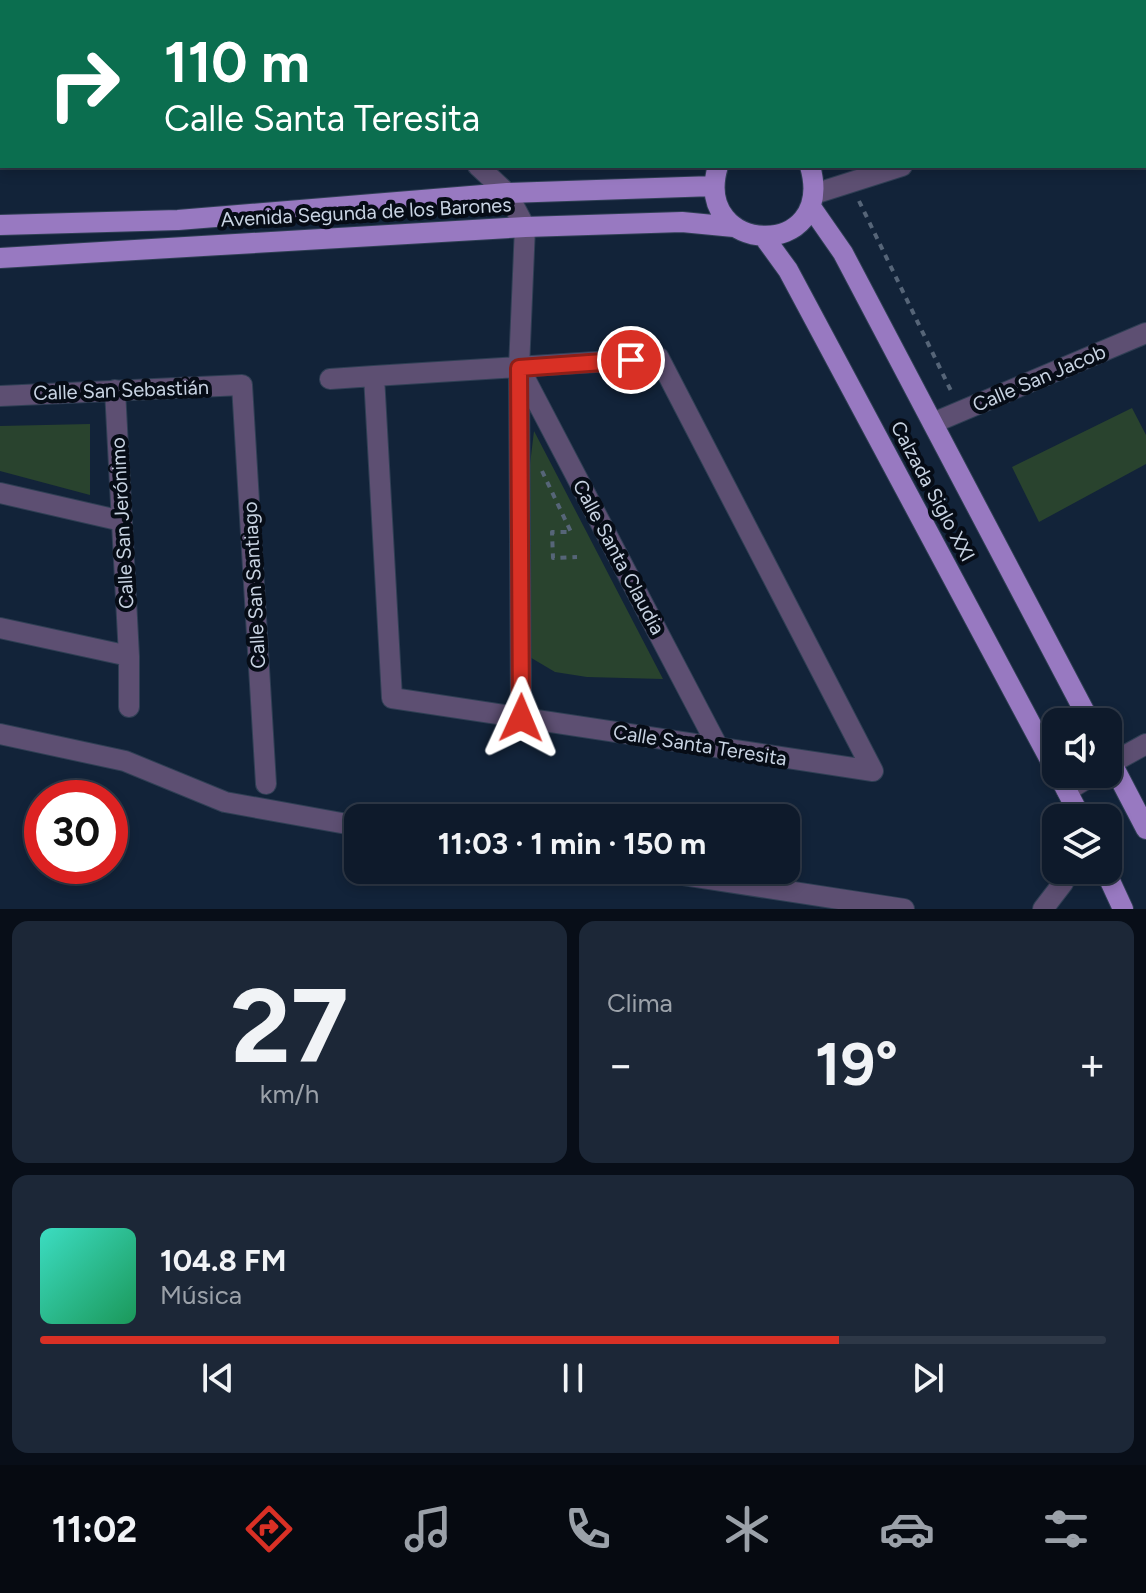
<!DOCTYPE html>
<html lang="es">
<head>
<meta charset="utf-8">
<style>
  body { margin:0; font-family:Figtree,sans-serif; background:#1c2737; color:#f1f3f6; height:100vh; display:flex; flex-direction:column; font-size:30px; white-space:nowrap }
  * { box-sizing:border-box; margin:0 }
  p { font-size:26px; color:#9ba1a9 }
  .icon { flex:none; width:44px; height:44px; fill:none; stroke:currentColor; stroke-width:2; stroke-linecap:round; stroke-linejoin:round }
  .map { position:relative; height:909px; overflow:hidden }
  .sheet { display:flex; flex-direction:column; gap:12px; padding:12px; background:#080e18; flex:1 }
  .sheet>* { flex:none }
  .top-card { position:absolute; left:0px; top:0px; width:1146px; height:168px; box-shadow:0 4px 12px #0003,0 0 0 2px #2e3847; background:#0b6e4f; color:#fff; overflow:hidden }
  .fabs { position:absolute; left:1042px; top:708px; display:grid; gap:16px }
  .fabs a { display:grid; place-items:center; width:80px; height:80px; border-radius:16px; background:#0e1a2b; box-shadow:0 4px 12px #0003,0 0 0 2px #2e3847; font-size:40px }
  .speed { position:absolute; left:24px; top:780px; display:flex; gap:16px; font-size:40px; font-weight:700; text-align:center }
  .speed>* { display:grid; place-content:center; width:104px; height:104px; border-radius:50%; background:#0e1a2b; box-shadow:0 4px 12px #0003,0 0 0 2px #2e3847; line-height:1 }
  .speed .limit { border:12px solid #d22; background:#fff; color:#111 }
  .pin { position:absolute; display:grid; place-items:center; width:68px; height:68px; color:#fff; margin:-34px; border:4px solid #fff; border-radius:50%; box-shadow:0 2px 8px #0007 }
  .me { position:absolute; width:88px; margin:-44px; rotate:1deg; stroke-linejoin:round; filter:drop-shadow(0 0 6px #0008) }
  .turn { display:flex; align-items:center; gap:28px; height:168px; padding:0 32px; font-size:36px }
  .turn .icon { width:104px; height:104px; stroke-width:2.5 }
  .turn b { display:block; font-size:56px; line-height:68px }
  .big { font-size:60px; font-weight:700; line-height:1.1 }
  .sheet .tile { flex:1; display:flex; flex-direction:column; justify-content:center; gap:12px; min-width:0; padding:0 28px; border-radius:16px; background:#1c2737 }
  .sheet .dial { align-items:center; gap:0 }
  .dial b { font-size:104px; line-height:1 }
  .song { display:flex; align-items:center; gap:24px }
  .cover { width:96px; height:96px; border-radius:12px; background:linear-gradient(135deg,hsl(170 70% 55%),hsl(150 70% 35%)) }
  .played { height:8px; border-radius:4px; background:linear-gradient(90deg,#d93025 75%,#2e3847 75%) }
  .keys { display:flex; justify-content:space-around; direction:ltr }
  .heat { display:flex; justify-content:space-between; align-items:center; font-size:44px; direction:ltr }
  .sheet .tiles { flex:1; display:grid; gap:12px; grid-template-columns:1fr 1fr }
  .tile:last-child { grid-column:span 2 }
  .trip { position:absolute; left:344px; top:804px; width:456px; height:80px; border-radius:16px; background:#0e1a2b; box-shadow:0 4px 12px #0003,0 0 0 2px #2e3847; font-weight:700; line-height:80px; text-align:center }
  .menu { display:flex; height:128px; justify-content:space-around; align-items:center; background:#060a11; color:#9ba1a9 }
  .menu .icon { width:56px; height:56px }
  .menu .selected { color:#d93025 }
  .menu b { font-size:36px; color:#f1f3f6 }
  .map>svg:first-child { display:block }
  .green { fill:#29432e }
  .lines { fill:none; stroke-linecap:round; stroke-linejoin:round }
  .minor-casing { stroke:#2f3f54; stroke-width:22 }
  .major-casing { stroke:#2f3f54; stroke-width:22 }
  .path { stroke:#566578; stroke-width:4; stroke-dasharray:6 6; stroke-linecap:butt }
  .minor { stroke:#5d4f72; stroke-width:20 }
  .major { stroke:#9879c1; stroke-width:20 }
  .route-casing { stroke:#8d1f18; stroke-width:20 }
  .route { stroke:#d93025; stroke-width:14 }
  .labels { text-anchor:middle; stroke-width:8; stroke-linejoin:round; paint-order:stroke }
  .street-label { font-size:20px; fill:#c8d3e2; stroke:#060c16 }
</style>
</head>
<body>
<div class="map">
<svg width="1146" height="909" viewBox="0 0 1146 909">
  <rect width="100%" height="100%" fill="#122339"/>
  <path class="green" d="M675,0H1111L1112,2H678Z
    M1132,408L1146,435V464L1039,522L1012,467Z
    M90,424V495L0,471V426Z
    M534,431L663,679L587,677L555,672L523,653L520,548Z"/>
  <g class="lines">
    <defs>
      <path id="minor" d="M1,0L2,26
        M309,0L311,2
        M1132,0L1133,2
        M1144,27L1146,32
        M1144,51L1146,50
        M0,84H2
        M1144,91L1146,90
        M478,166L507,193L525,227L519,368L521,718
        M814,194L902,166
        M659,358L873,771L392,698L374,376Z
        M521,371L718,747
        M330,379L374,376
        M0,396L242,385L266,784
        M933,423L1146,333
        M0,493L122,521
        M0,628L129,656L115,390
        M129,656V707
        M0,734L125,761L225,802L358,826
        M1108,765L1146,744
        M1067,791L1094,774
        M650,870L904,909
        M1043,909L1063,883L1067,870"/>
      <path id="major" d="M529,0L531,2
        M624,0L626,2
        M718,166C691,256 837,262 810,166
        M811,207L843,253L1090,722
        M0,225L178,220L507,193L714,186
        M764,237L788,270L1056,771
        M0,258L525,227L682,222L734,227
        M1108,756L1146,829
        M1058,774L1081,818
        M1105,870L1123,909"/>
    </defs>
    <use href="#minor" class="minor-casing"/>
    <use href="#major" class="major-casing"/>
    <path class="path" d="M279,0V2
      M74,2L75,0
      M859,201L953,395
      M542,471L571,532H552L553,558L577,557"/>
    <use href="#minor" class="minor"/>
    <use href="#major" class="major"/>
  </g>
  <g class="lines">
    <defs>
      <path id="route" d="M521,718L519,368L631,360"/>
    </defs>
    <use href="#route" class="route-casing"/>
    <use href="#route" class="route"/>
  </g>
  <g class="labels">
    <g class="street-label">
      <text transform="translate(366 212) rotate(-3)" y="7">Avenida Segunda de los Barones</text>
      <text transform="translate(1039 378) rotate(-23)" y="7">Calle San Jacob</text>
      <text transform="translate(121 390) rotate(-2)" y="7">Calle San Sebastián</text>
      <text transform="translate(933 491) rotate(62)" y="7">Calzada Siglo XXI</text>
      <text transform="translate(122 523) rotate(-93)" y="7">Calle San Jerónimo</text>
      <text transform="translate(619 557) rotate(62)" y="7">Calle Santa Claudia</text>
      <text transform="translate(254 585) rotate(-93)" y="7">Calle San Santiago</text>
      <text transform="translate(700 745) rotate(9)" y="7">Calle Santa Teresita</text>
    </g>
  </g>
</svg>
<div class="fabs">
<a><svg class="icon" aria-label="sound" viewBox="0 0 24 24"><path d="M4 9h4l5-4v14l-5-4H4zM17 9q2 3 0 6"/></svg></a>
<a><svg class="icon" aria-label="layers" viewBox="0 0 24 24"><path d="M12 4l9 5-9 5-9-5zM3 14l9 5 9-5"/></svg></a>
</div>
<div class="speed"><div class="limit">30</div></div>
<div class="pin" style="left:631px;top:360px;background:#d93025"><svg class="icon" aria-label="arrive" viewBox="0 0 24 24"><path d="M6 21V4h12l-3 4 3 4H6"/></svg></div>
<svg class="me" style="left:521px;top:718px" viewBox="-20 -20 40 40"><path d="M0-17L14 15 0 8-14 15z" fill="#d93025" stroke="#fff" stroke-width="4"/></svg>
<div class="trip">11:03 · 1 min · 150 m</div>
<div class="top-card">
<div class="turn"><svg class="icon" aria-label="right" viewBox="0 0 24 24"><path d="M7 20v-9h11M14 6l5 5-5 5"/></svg><div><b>110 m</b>Calle Santa Teresita</div></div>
</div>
</div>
<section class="sheet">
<div class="tiles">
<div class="tile dial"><b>27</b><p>km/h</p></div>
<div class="tile"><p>Clima</p>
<div class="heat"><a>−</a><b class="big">19°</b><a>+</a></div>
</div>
<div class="tile">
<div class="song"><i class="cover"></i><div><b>104.8 FM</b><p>Música</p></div></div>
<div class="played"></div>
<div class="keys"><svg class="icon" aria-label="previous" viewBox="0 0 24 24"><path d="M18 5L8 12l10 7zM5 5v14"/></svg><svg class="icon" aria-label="pause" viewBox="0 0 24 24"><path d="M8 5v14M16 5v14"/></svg><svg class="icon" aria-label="next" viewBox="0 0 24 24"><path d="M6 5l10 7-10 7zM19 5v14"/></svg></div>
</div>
</div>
</section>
<nav class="menu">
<b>11:02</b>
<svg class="icon selected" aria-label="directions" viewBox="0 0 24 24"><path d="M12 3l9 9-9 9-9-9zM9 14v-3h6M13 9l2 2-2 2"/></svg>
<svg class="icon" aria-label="music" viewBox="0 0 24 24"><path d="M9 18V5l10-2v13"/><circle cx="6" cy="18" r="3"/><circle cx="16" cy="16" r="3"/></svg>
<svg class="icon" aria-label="phone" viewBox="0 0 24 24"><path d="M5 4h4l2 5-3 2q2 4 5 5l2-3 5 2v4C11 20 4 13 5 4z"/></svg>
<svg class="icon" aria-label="climate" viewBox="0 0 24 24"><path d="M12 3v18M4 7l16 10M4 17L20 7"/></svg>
<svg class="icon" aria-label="car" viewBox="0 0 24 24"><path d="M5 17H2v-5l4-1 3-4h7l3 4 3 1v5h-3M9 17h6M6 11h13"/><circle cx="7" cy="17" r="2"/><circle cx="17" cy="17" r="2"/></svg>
<svg class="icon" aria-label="filters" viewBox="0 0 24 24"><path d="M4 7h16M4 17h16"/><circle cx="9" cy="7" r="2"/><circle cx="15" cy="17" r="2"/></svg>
</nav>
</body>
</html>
